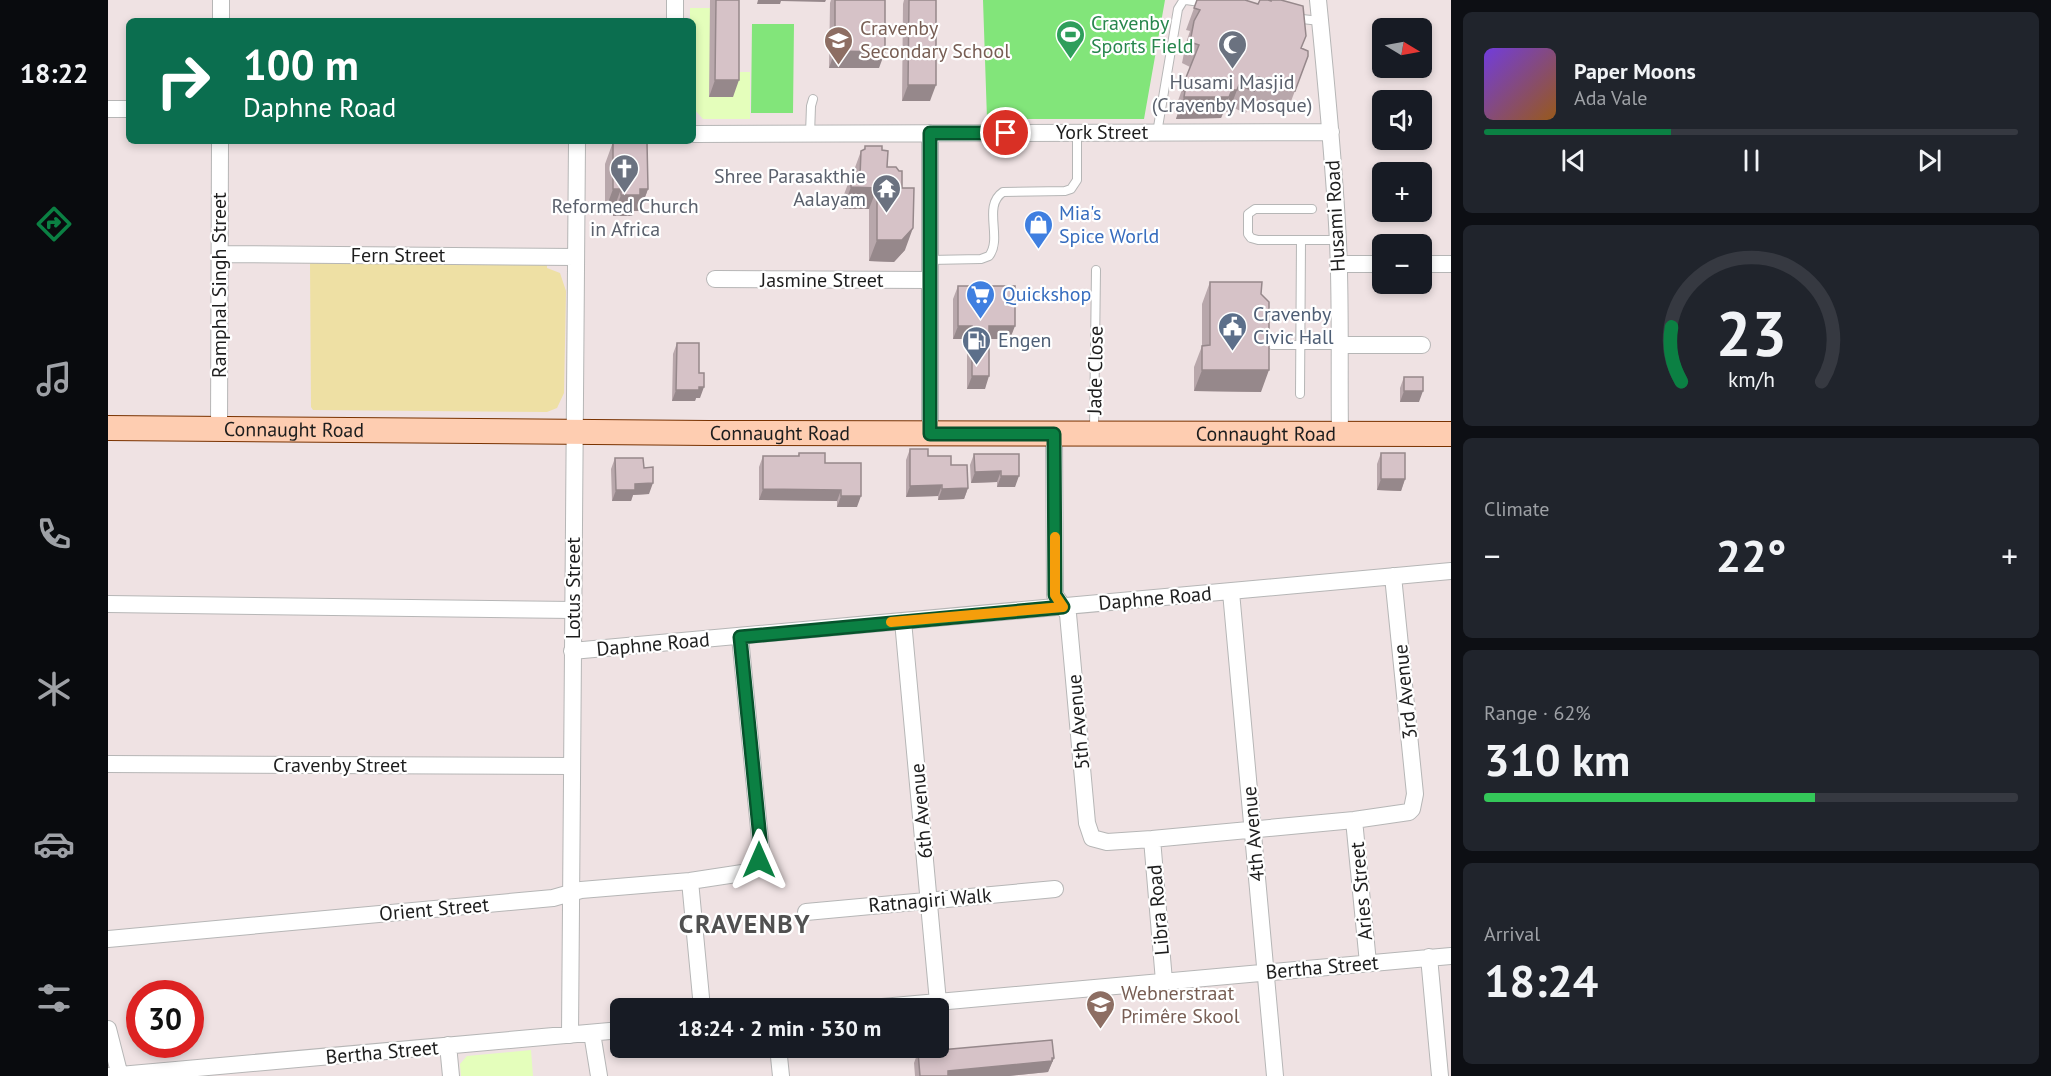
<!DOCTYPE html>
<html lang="en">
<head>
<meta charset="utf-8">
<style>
  body { margin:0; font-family:"PT Sans",sans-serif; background:#20242c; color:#f1f3f6; height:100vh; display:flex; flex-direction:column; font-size:22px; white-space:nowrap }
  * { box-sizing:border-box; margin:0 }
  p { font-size:20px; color:#9ea1a6 }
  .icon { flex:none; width:33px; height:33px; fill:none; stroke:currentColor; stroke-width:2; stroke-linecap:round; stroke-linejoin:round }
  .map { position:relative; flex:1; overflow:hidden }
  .sheet { display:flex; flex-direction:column; gap:12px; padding:12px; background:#0d0f14; width:600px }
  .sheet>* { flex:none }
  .banner { position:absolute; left:18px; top:18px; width:570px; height:126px; border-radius:9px; box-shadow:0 3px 9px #0003; background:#0b6e4f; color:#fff; overflow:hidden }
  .needle { width:39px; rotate:100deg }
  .buttons { position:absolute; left:1264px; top:18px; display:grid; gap:12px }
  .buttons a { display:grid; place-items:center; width:60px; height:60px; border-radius:9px; background:#171b24; box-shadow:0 3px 9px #0003; font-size:30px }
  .speed { position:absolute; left:18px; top:980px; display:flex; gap:12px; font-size:30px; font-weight:700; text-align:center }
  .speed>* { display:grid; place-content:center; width:78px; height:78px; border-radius:50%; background:#171b24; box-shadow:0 3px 9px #0003; line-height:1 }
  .speed .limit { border:9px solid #d22; background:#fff; color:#111 }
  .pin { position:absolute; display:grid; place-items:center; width:51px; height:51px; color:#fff; margin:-26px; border:3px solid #fff; border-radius:50%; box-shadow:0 2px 6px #0007 }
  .me { position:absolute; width:66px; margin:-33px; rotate:0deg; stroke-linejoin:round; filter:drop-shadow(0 0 4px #0008) }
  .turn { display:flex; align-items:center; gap:21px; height:126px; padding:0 18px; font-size:27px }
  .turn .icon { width:78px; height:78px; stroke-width:2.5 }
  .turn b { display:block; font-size:42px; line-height:51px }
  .big { font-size:45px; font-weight:700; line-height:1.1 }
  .sheet .card { flex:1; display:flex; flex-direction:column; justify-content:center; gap:9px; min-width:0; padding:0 21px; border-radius:9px; background:#20242c }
  .sheet .dial { align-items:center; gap:0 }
  .dial svg { height:156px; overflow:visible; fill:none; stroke:#363941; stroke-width:7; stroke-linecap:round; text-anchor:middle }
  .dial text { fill:#f1f3f6; stroke:none }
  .song { display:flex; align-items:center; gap:18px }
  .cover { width:72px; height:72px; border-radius:9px; background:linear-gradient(135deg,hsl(260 70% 55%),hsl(30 70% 35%)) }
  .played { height:6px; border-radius:3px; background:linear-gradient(90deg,#0b8043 35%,#363941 35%) }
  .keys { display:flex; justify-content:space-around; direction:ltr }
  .heat { display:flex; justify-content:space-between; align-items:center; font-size:33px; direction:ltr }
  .charge { height:9px; border-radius:4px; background:linear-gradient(90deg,#34c759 62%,#363941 0) }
  .trip { position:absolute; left:502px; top:998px; width:339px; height:60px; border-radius:9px; background:#171b24; box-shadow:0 3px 9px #0003; font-weight:700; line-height:60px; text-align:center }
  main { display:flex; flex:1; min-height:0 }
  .menu { display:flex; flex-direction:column; width:108px; justify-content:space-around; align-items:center; background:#090b0e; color:#9ea1a6 }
  .menu .icon { width:42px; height:42px }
  .menu .active { color:#0b8043 }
  .menu b { font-size:27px; color:#f1f3f6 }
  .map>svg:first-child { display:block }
  .grass { fill:#eee0a4 }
  .park { fill:#e4febb }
  .pitch { fill:#82e57a }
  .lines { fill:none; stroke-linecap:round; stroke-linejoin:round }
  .lane-casing { stroke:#b6b6b6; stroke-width:10 }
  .street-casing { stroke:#b6b6b6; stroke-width:18 }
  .secondary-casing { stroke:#793200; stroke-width:26 }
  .lane { stroke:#fff; stroke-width:8 }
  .street { stroke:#fff; stroke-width:16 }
  .secondary { stroke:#fecdb1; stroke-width:24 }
  .wall { fill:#b8a7ab }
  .shaded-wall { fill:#96888b }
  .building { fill:#d6c2c7; stroke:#96888b; stroke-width:1.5 }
  .route-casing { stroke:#07532c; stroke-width:15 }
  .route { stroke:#0b8043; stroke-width:10 }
  .slow { stroke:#f59e0b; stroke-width:10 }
  .labels { text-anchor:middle; stroke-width:4.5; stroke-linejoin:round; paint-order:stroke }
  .leisure-label { font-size:20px; fill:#27864d; stroke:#fff; text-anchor:start }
  .education-label { font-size:20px; fill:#785e54; stroke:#fff; text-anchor:start }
  .worship-label { font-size:20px; fill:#5b616d; stroke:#fff }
  .street-label { font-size:20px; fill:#1d1d1d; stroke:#fff }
  .shop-label { font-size:20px; fill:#366cbe; stroke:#fff; text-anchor:start }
  .service-label { font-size:20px; fill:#4e5e75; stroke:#fff; text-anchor:start }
  .district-label { font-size:26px; font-weight:bold; letter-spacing:1.5px; fill:#505050; stroke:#fff }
</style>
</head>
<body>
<main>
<nav class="menu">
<b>18:22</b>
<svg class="icon active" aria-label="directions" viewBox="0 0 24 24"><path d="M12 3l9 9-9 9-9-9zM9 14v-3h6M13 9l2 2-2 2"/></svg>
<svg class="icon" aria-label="music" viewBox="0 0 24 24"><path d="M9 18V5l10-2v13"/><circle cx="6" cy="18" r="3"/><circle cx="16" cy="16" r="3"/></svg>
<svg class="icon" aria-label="phone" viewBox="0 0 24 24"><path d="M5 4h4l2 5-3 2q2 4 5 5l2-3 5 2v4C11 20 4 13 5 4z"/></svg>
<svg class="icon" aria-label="climate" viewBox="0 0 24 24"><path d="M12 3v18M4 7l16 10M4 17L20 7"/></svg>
<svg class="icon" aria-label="car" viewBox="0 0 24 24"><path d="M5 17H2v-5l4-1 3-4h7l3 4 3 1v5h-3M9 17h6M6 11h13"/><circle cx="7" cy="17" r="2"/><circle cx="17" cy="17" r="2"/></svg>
<svg class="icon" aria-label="filters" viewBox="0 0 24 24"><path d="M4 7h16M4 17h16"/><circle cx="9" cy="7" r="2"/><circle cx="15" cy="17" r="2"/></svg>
</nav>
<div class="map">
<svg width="1343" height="1076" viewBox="0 0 1343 1076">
  <rect width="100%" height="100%" fill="#efe2e3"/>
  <path class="grass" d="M202,262L439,264V268L452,273L458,291L456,393L449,408L439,412L205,410L203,407Z"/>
  <path class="park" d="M582,8H602V14L625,72H642V119H595L585,108V21H582Z
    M423,1050L425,1076H353L352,1064L359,1056Z"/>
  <path class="pitch" d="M875,0H1057L1036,119H879Z
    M644,24H686L685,113H643Z"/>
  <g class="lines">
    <defs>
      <path id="lane" d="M1185,18L1212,21
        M1049,133L1070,9L1075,1L1078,0L1099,3
        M702,134L703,106L705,99
        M1204,209H1147L1140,214V234L1143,238L1150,240H1230
        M822,260L873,259L881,256C895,238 874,206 895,192L957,191L963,189L969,180V132
        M1164,345H1232
        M1192,394L1193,240
        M986,430L988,270"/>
      <path id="street" d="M1210,0C1218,80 1226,161 1230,242C1233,306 1231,370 1232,434
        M113,21V0
        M567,21V0
        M0,109H21
        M822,133V434
        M585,134L1223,132
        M112,254L468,257
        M1230,264H1275
        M1314,264H1343
        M607,279L822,280
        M1233,345H1314
        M111,430L112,141
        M946,434L947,595L960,614L979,823L984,838L999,842L1044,839L1246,820L1301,812L1304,809L1307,794L1285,576
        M1123,592L1167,1076
        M0,604L465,610
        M795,621L830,1002
        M464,651L1343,571
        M0,764L464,766
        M1246,820L1260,963
        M1044,839L1056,981
        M582,881L594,1008
        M698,912L947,889
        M0,939L445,898L473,890L582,881L641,872L648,867L653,849L632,637
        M1321,957L1332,1076
        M763,1008L1343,956
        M0,1029L12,1076
        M484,1033L491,1076
        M462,1035L469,141
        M340,1045L343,1076
        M670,1047L673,1076
        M0,1076L513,1030"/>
      <g id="secondary">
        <path id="s1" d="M0,428L601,433L1343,434"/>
      </g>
    </defs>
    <use href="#lane" class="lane-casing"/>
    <use href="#street" class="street-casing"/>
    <use href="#secondary" class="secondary-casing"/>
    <use href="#lane" class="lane"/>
    <use href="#street" class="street"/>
    <use href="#secondary" class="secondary"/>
  </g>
  <path class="wall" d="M602,0H631L625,97H601Z
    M723,0H777L771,68H721L722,3Z
    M796,0H828L822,101H794L795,4Z
    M1089,0L1193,48L1200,56L1179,112L1143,99L1138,113L1123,107L1121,111L1116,112L1113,118L1068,119L1070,112H1066L1082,67L1074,63L1078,43L1082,31L1078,30Z
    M505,142L540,189L532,211H526L524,216H505V211H497V164Z
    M757,146L774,150L779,167L794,188L797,250L786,262L761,261V209H735V197L743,176H745V173L753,151L756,150Z
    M1102,282L1153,392L1086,391V367L1094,346V304Z
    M850,286L902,339H881L877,389H859V339H845V299Z
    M569,343L591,373L592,398H588L587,401H564L565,354Z
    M1296,377L1311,402H1292V388Z
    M802,449L843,465L860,488L856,499L830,500V496L798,497V460Z
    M691,453L717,463L749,507H729V501L651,500V467L655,456H690Z
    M1273,453L1297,479L1293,491L1269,490V464Z
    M866,454H911L907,487H889V482L863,483L862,465Z
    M507,458L536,468L541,494L525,495L523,501H504L503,469Z
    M810,1052L946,1058L940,1072L901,1076H807L806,1063Z"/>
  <path class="shaded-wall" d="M650,0H718L717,2L673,1L672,4H649Z
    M727,51L777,52L771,68H721Z
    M607,80H631L625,97H601Z
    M800,85H828L822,101H794Z
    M1124,90H1129L1121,111L1116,112Z
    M1076,97H1121L1113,118L1068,119Z
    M743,187L769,188L761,209H735Z
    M505,189H513L505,211H497Z
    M532,189H540L532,211H526L524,216H505L513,195Z
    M805,228L797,250L786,262L761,261L769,240Z
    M850,326H864L859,339H845Z
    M881,326H907L902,339H877Z
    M1094,370H1161L1153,392L1086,391Z
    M864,376H881L877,389H859Z
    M591,387H596L592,398H588L587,401H564L568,390Z
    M1296,391H1315L1311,402H1292Z
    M893,471L889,482L863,483L867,472Z
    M893,476H911L907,487H889Z
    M1273,479H1297L1293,491L1269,490Z
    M545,483L541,494L525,495L523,501H504L508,490L527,484Z
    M834,485L830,496L798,497L802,486Z
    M860,488L856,499L830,500L834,489Z
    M655,489L733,490L729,501L651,500Z
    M733,496H753L749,507H729Z
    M946,1058L940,1072L901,1076H838L840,1071Z"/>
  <path class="building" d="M608,0H631V80H607Z
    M727,0H777V52L727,51Z
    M801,0H828V85H800Z
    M1089,0H1137L1150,4L1152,0H1160L1163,1V0H1173L1195,6L1198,36L1193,48L1200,51V56L1187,91L1151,77L1146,91L1131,85L1129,90H1124L1121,97H1076L1077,91L1073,90L1091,45L1082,42L1086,21L1092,10L1086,8Z
    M505,142H539L540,189H532V195H513V189H505Z
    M757,146H774V150L780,151L779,167H788L791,171H794V188H806L805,228L794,240H769V188L743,187V176H752L753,151L757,149Z
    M1102,282H1154L1153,294L1161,302V370H1094V346L1102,345Z
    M850,286H907V326H881V376H864V326H850Z
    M569,343H591V373H596V387H591V390H568Z
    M1296,377H1315V391H1296Z
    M802,449H820V456H843V465H859L860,488L834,489V485L802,486Z
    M691,453H717V463H753V496H733V490L655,489V456H691Z
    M1273,453H1297V479H1273Z
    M866,454H911V476H893V471L867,472Z
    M507,458H535L536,468L545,467V483L527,484V490H508Z
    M944,1040L946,1058H944V1061L840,1071V1076H812L810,1052Z"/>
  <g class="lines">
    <defs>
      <path id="route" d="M651,860L653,849L632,637L955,607L947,595L946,434H822V133H898"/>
    </defs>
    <use href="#route" class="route-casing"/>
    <use href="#route" class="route"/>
    <path class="slow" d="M783,622L955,607L947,595V537"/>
  </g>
  <defs>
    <symbol id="stadium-pin" viewBox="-11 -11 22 30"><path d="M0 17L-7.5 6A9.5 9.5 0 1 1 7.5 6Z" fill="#2e9e5b" stroke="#fff"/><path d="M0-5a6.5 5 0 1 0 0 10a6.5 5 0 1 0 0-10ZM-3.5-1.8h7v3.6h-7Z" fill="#fff"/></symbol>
    <symbol id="school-pin" viewBox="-11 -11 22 30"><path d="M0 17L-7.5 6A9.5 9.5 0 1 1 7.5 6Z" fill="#8d6e63" stroke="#fff"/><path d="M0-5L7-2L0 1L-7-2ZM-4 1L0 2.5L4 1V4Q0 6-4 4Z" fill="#fff"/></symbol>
    <symbol id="mosque-pin" viewBox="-11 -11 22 30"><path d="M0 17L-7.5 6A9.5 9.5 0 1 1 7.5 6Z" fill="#6b7280" stroke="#fff"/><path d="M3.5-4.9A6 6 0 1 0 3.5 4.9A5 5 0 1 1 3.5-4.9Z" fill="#fff"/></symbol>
    <symbol id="church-pin" viewBox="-11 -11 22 30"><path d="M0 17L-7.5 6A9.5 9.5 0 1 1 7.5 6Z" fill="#6b7280" stroke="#fff"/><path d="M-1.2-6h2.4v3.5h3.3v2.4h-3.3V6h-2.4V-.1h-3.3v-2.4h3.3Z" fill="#fff"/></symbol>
    <symbol id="temple-pin" viewBox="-11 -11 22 30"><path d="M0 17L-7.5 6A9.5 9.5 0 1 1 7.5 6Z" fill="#6b7280" stroke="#fff"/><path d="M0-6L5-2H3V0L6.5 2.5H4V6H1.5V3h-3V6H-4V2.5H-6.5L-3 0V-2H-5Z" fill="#fff"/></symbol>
    <symbol id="shop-pin" viewBox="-11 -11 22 30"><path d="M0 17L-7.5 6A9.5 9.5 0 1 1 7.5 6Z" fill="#3f7fe0" stroke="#fff"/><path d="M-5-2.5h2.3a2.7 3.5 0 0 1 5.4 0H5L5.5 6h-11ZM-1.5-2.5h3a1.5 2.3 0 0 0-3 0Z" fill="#fff"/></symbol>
    <symbol id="supermarket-pin" viewBox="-11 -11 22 30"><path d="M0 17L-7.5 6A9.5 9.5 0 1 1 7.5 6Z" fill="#3f7fe0" stroke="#fff"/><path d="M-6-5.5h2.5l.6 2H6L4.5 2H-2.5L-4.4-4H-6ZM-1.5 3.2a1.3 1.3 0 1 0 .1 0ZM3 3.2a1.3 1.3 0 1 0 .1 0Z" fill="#fff"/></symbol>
    <symbol id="civic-pin" viewBox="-11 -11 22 30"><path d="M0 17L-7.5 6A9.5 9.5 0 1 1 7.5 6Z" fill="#5c6f8a" stroke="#fff"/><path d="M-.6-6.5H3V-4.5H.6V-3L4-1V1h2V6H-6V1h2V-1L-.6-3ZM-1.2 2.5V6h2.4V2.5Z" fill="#fff"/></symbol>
    <symbol id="fuel-pin" viewBox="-11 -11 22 30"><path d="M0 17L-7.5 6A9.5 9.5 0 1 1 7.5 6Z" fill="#5c6f8a" stroke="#fff"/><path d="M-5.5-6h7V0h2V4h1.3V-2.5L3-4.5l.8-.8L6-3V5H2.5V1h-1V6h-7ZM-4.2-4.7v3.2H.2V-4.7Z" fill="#fff"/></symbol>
  </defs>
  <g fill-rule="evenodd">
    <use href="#stadium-pin" x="946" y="18" width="33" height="45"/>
    <use href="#school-pin" x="714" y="24" width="33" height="45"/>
    <use href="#mosque-pin" x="1108" y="28" width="33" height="45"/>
    <use href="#church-pin" x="500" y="152" width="33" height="45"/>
    <use href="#temple-pin" x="762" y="172" width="33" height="45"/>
    <use href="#shop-pin" x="914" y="208" width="33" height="45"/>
    <use href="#supermarket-pin" x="856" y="278" width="33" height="45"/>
    <use href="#civic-pin" x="1108" y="310" width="33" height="45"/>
    <use href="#fuel-pin" x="852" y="324" width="33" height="45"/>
    <use href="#school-pin" x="976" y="988" width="33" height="45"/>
  </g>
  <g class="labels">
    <g class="leisure-label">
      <text x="983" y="30">Cravenby<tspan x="983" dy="23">Sports Field</tspan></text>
    </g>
    <g class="education-label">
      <text x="752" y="35">Cravenby<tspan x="752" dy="23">Secondary School</tspan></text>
      <text x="1013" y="1000">Webnerstraat<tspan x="1013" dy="23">Primêre Skool</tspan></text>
    </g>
    <g class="worship-label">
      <text x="1124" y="89">Husami Masjid<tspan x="1124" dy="23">(Cravenby Mosque)</tspan></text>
      <text x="758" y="183" text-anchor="end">Shree Parasakthie<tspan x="758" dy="23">Aalayam</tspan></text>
      <text x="517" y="213">Reformed Church<tspan x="517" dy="23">in Africa</tspan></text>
    </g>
    <g class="street-label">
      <text x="994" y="139">York Street</text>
      <text transform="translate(1227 216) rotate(-93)" y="7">Husami Road</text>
      <text x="290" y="262">Fern Street</text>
      <text x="714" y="287">Jasmine Street</text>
      <text transform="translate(111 285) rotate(-90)" y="7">Ramphal Singh Street</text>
      <text transform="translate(987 370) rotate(-89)" y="7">Jade Close</text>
      <text dy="7" stroke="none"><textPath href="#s1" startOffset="186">Connaught Road</textPath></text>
      <text dy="7" stroke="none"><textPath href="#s1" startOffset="672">Connaught Road</textPath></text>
      <text dy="7" stroke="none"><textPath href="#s1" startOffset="1158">Connaught Road</textPath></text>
      <text transform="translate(465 588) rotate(-90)" y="7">Lotus Street</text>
      <text transform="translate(1047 598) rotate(-5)" y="7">Daphne Road</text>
      <text transform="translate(545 644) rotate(-5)" y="7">Daphne Road</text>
      <text transform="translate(1297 692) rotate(-96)" y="7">3rd Avenue</text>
      <text transform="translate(970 722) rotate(-95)" y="7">5th Avenue</text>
      <text x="232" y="772">Cravenby Street</text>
      <text transform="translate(813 811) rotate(-95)" y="7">6th Avenue</text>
      <text transform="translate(1145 834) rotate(-95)" y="7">4th Avenue</text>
      <text transform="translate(1253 891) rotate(-95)" y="7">Aries Street</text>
      <text transform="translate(822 900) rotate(-5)" y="7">Ratnagiri Walk</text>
      <text transform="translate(326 909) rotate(-5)" y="7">Orient Street</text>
      <text transform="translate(1050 910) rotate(-95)" y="7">Libra Road</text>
      <text transform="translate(1214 967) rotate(-5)" y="7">Bertha Street</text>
      <text transform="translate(274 1052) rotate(-5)" y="7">Bertha Street</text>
    </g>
    <g class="shop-label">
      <text x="951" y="220">Mia's<tspan x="951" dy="23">Spice World</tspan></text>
      <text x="894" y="301">Quickshop</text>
    </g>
    <g class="service-label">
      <text x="1145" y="321">Cravenby<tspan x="1145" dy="23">Civic Hall</tspan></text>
      <text x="890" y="347">Engen</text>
    </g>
    <g class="district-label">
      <text x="637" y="933">CRAVENBY</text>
    </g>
  </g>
</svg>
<div class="buttons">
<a><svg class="needle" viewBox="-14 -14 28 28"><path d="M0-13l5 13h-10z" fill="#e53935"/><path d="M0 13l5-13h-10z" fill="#9ea1a6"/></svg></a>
<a><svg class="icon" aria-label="sound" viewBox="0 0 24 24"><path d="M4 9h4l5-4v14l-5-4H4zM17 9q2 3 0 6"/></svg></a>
<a>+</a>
<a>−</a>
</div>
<div class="speed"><div class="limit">30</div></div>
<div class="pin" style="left:898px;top:133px;background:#d93025"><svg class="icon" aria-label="arrive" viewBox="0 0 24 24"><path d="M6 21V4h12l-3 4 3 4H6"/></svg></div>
<svg class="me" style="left:651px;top:860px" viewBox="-20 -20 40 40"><path d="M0-17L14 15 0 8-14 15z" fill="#0b8043" stroke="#fff" stroke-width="4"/></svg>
<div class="trip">18:24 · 2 min · 530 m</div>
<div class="banner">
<div class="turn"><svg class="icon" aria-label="right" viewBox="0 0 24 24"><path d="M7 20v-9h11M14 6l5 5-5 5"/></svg><div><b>100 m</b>Daphne Road</div></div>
</div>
</div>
<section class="sheet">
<div class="card">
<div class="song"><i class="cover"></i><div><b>Paper Moons</b><p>Ada Vale</p></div></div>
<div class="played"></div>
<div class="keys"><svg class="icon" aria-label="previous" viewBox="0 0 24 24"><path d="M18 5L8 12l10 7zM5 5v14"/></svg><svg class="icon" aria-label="pause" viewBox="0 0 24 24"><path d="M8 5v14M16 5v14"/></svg><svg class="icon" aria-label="next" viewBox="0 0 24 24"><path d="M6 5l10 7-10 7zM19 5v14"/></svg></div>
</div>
<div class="card dial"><svg viewBox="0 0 100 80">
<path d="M14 69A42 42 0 1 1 86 69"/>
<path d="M14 69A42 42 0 0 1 9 41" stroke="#0b8043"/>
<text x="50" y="56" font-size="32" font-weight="700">23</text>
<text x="50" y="72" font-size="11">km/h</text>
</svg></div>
<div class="card"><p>Climate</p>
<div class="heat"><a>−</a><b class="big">22°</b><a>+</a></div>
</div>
<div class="card"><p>Range · 62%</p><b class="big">310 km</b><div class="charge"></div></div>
<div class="card"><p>Arrival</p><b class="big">18:24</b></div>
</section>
</main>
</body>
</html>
